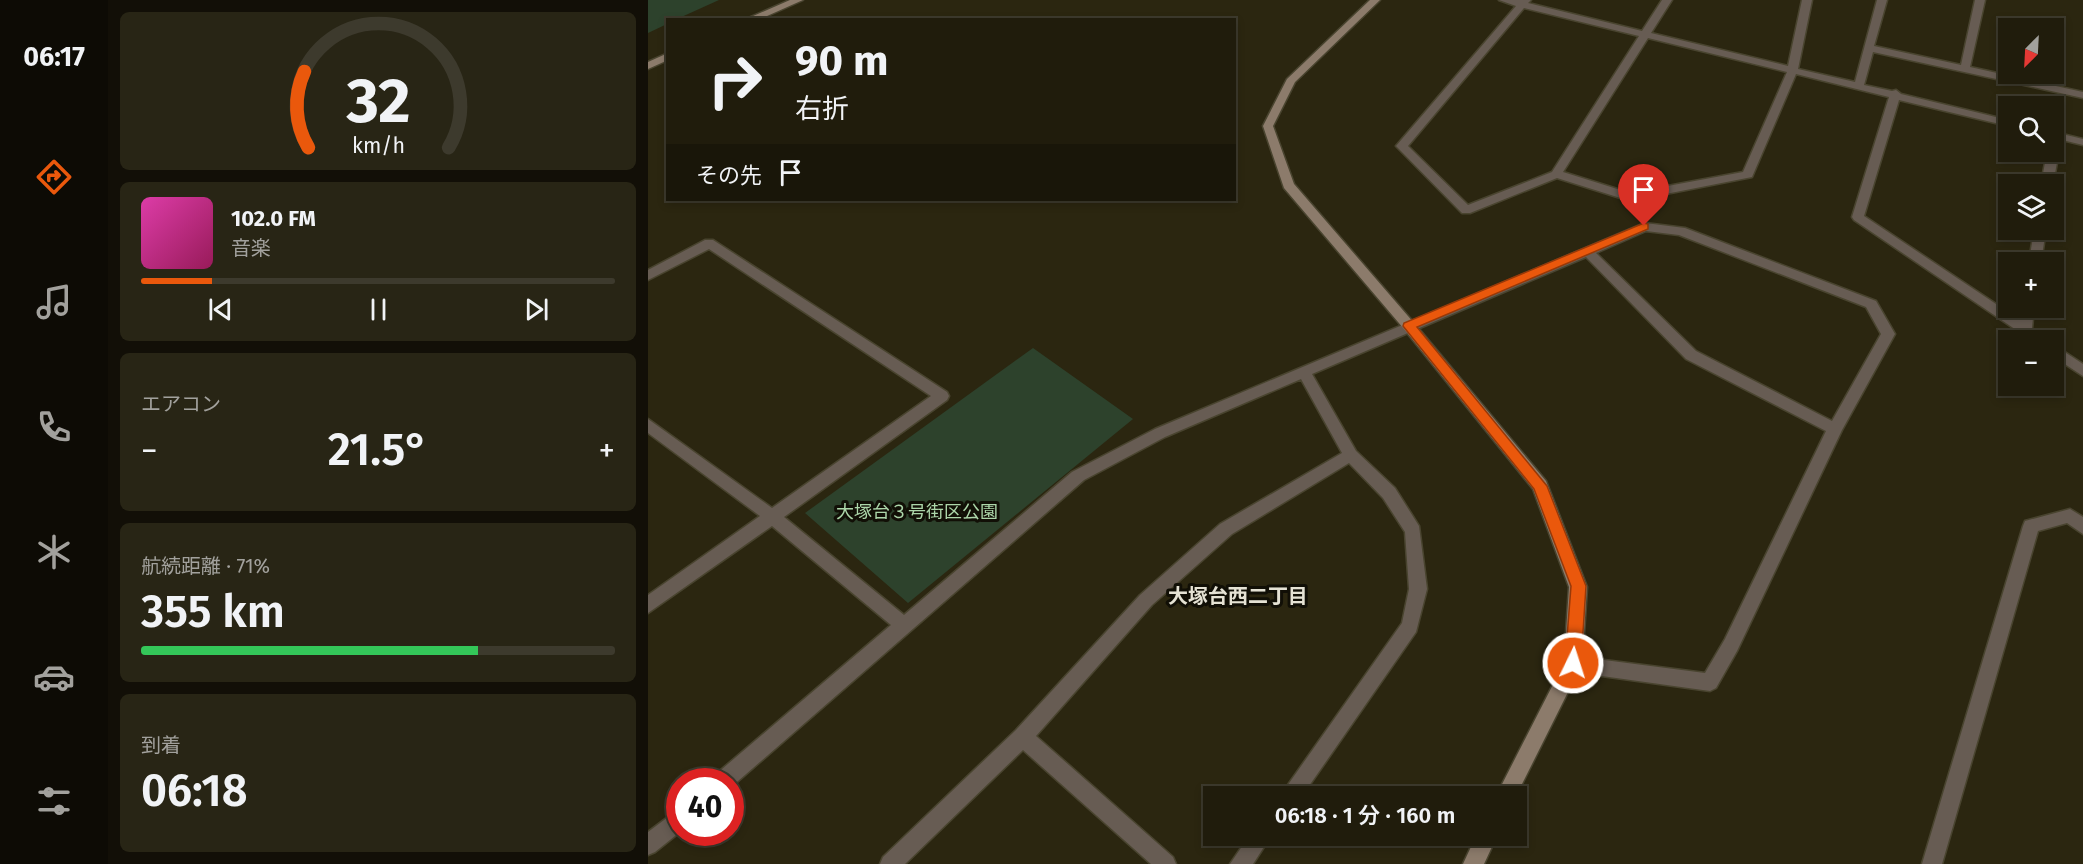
<!DOCTYPE html>
<html lang="ja">
<head>
<meta charset="utf-8">
<style>
  body { margin:0; font-family:"Fira Sans","Noto Sans JP",sans-serif; background:#282515; color:#f1f3f6; height:100vh; display:flex; flex-direction:column; font-size:22px; white-space:nowrap }
  * { box-sizing:border-box; margin:0 }
  p { font-size:20px; color:#a2a19d }
  .icon { flex:none; width:33px; height:33px; fill:none; stroke:currentColor; stroke-width:2; stroke-linecap:round; stroke-linejoin:round }
  .map { position:relative; flex:1; overflow:hidden }
  .drawer { display:flex; flex-direction:column; gap:12px; padding:12px; background:#120f07; width:540px }
  .drawer>* { flex:none }
  .hud { position:absolute; left:18px; top:18px; width:570px; height:183px; border-radius:0px; box-shadow:0 3px 9px #0003,0 0 0 2px #3d3a2d; background:#201c0c; color:#f1f3f6; overflow:hidden }
  .needle { width:39px; rotate:204deg }
  .tools { position:absolute; left:1350px; top:18px; display:grid; gap:12px }
  .tools a { display:grid; place-items:center; width:66px; height:66px; border-radius:0px; background:#201c0c; box-shadow:0 3px 9px #0003,0 0 0 2px #3d3a2d; font-size:30px }
  .speed { position:absolute; left:18px; top:768px; display:flex; gap:12px; font-size:30px; font-weight:700; text-align:center }
  .speed>* { display:grid; place-content:center; width:78px; height:78px; border-radius:50%; background:#201c0c; box-shadow:0 3px 9px #0003,0 0 0 2px #3d3a2d; line-height:1 }
  .speed .limit { border:9px solid #d22; background:#fff; color:#111 }
  .pin { position:absolute; display:grid; place-items:center; width:51px; height:51px; color:#fff; margin:-62px -26px; border-radius:50% 50% 50% 0; rotate:-45deg; box-shadow:0 0 6px #0007 }
  .pin .icon { rotate:45deg }
  .me { position:absolute; width:66px; margin:-33px; rotate:4deg; stroke-linejoin:round; filter:drop-shadow(0 0 4px #0008) }
  .turn { display:flex; align-items:center; gap:21px; height:126px; padding:0 30px; font-size:27px }
  .turn .icon { width:78px; height:78px; stroke-width:2.5 }
  .turn b { display:block; font-size:42px; line-height:51px }
  .then { display:flex; align-items:center; height:57px; padding:0 30px; background:#0003; gap:12px; font-size:22px }
  .big { font-size:45px; font-weight:600; line-height:1.1 }
  .drawer .widget { flex:1; display:flex; flex-direction:column; justify-content:center; gap:9px; min-width:0; padding:0 21px; border-radius:9px; background:#282515 }
  .drawer .dial { align-items:center; gap:0 }
  .dial svg { height:156px; overflow:visible; fill:none; stroke:#3d3a2d; stroke-width:7; stroke-linecap:round; text-anchor:middle }
  .dial text { fill:#f1f3f6; stroke:none }
  .song { display:flex; align-items:center; gap:18px }
  .cover { width:72px; height:72px; border-radius:9px; background:linear-gradient(135deg,hsl(320 70% 55%),hsl(330 70% 35%)) }
  .played { height:6px; border-radius:3px; background:linear-gradient(90deg,#ea580c 15%,#3d3a2d 15%) }
  .keys { display:flex; justify-content:space-around; direction:ltr }
  .heat { display:flex; justify-content:space-between; align-items:center; font-size:33px; direction:ltr }
  .charge { height:9px; border-radius:4px; background:linear-gradient(90deg,#34c759 71%,#3d3a2d 0) }
  .trip { position:absolute; left:555px; top:786px; width:324px; height:60px; border-radius:0px; background:#201c0c; box-shadow:0 3px 9px #0003,0 0 0 2px #3d3a2d; font-weight:600; line-height:60px; text-align:center }
  main { display:flex; flex:1; min-height:0 }
  .menu { display:flex; flex-direction:column; width:108px; justify-content:space-around; align-items:center; background:#0d0b05; color:#a2a19d }
  .menu .icon { width:42px; height:42px }
  .menu .selected { color:#ea580c }
  .menu b { font-size:27px; color:#f1f3f6 }
  .map>svg:first-child { display:block }
  .green { fill:#2d422c }
  .lines { fill:none; stroke-linecap:round; stroke-linejoin:round }
  .street-casing { stroke:#49442f; stroke-width:3 }
  .secondary-casing { stroke:#49442f; stroke-width:3 }
  .street { fill:#675c53; fill-rule:evenodd }
  .secondary { fill:#8c7b6b; fill-rule:evenodd }
  .route { fill:#ea580c; stroke:#983908; stroke-width:1.5 }
  .labels { text-anchor:middle; stroke-width:6; stroke-linejoin:round; paint-order:stroke }
  .park-label { font-size:18px; fill:#acd6a9; stroke:#110f06 }
  .neighbourhood-label { font-size:20px; font-weight:bold; fill:#e5e2d4; stroke:#110f06 }
</style>
</head>
<body>
<main>
<nav class="menu">
<b>06:17</b>
<svg class="icon selected" aria-label="directions" viewBox="0 0 24 24"><path d="M12 3l9 9-9 9-9-9zM9 14v-3h6M13 9l2 2-2 2"/></svg>
<svg class="icon" aria-label="music" viewBox="0 0 24 24"><path d="M9 18V5l10-2v13"/><circle cx="6" cy="18" r="3"/><circle cx="16" cy="16" r="3"/></svg>
<svg class="icon" aria-label="phone" viewBox="0 0 24 24"><path d="M5 4h4l2 5-3 2q2 4 5 5l2-3 5 2v4C11 20 4 13 5 4z"/></svg>
<svg class="icon" aria-label="climate" viewBox="0 0 24 24"><path d="M12 3v18M4 7l16 10M4 17L20 7"/></svg>
<svg class="icon" aria-label="car" viewBox="0 0 24 24"><path d="M5 17H2v-5l4-1 3-4h7l3 4 3 1v5h-3M9 17h6M6 11h13"/><circle cx="7" cy="17" r="2"/><circle cx="17" cy="17" r="2"/></svg>
<svg class="icon" aria-label="filters" viewBox="0 0 24 24"><path d="M4 7h16M4 17h16"/><circle cx="9" cy="7" r="2"/><circle cx="15" cy="17" r="2"/></svg>
</nav>
<section class="drawer">
<div class="widget dial"><svg viewBox="0 0 100 80">
<path d="M14 69A42 42 0 1 1 86 69"/>
<path d="M14 69A42 42 0 0 1 12 30" stroke="#ea580c"/>
<text x="50" y="56" font-size="32" font-weight="700">32</text>
<text x="50" y="72" font-size="11">km/h</text>
</svg></div>
<div class="widget">
<div class="song"><i class="cover"></i><div><b>102.0 FM</b><p>音楽</p></div></div>
<div class="played"></div>
<div class="keys"><svg class="icon" aria-label="previous" viewBox="0 0 24 24"><path d="M18 5L8 12l10 7zM5 5v14"/></svg><svg class="icon" aria-label="pause" viewBox="0 0 24 24"><path d="M8 5v14M16 5v14"/></svg><svg class="icon" aria-label="next" viewBox="0 0 24 24"><path d="M6 5l10 7-10 7zM19 5v14"/></svg></div>
</div>
<div class="widget"><p>エアコン</p>
<div class="heat"><a>−</a><b class="big">21.5°</b><a>+</a></div>
</div>
<div class="widget"><p>航続距離 · 71%</p><b class="big">355 km</b><div class="charge"></div></div>
<div class="widget"><p>到着</p><b class="big">06:18</b></div>
</section>
<div class="map">
<svg width="1435" height="864" viewBox="0 0 1435 864">
  <rect width="100%" height="100%" fill="#2b2610"/>
  <path class="green" d="M0,0H71L29,19L20,20L19,24L0,33Z
    M385,348L485,419L260,603L157,513Z"/>
  <g class="lines">
    <defs>
      <path id="street" d="M851,0H883L880,3L994,31L1014,0H1024L1003,33L1140,66L1154,0H1164L1150,69L1207,82L1229,0H1239L1226,46L1313,65L1327,0H1337L1322,67L1435,92V98L1225,52L1216,85L1244,91L1248,90L1253,94L1360,120V126L1251,100L1216,216L1372,320L1374,308H1386L1384,328L1397,337L1399,340H1383L1206,220L1204,217L1241,97L1148,74L1104,177L982,201L909,178L822,213H814L748,146L868,6ZM876,8L991,36L904,172L820,205L760,146ZM1000,38L1139,72L1095,172L982,193L915,172Z
        M1406,132L1435,139V145L1406,138Z
        M1406,149L1411,152L1405,184H1393L1399,152H1406Z
        M997,223L1037,228L1228,301L1247,334L1194,430L1089,651L1068,688L1062,691L925,672L919,670L916,664L919,658L925,656L1057,673L1077,639L1178,431L1038,359L938,257L664,374L708,451L747,488L771,526L779,589L768,632L654,796H632L754,623L761,589L757,532L735,498L701,463L584,534L504,605L388,736L525,857L528,864H503L375,750L257,864H232L235,857L368,730L492,595L572,524L694,453L653,379L517,437L436,480L82,788V782H64L67,775L243,625L124,526L0,613V595L112,516L0,433V419L124,508L283,396L61,249L0,280V270L57,240H65L299,392L301,396L299,400L136,517L256,615L424,472L507,429ZM998,231L1031,235L1218,307L1233,334L1184,421L1048,351L948,253Z
        M1386,230H1398L1393,262H1381Z
        M1406,345L1435,364V376L1406,357Z
        M1422,509L1435,517V534L1419,523L1390,531L1294,864H1274L1375,526L1377,521Z
        M32,808V832L7,852L0,855V832Z
        M601,836H623L605,864H582Z"/>
      <path id="secondary" d="M142,0H155L110,20H96Z
        M722,0H732L647,82L625,126L646,184L766,323L898,481L939,587L934,664L868,796H848L916,663L921,587L885,489L756,329L636,188L615,126L639,79Z
        M20,53V60L0,69V62Z
        M828,836H849L836,864H815Z"/>
    </defs>
    <use href="#street" class="street-casing"/>
    <use href="#secondary" class="secondary-casing"/>
    <use href="#street" class="street"/>
    <use href="#secondary" class="secondary"/>
  </g>
  <path class="route" d="M996,223L1000,224V229L769,327L899,486L938,586L933,663L931,669L925,671L919,669L917,663L923,586L886,489L755,326L756,323Z"/>
  <g class="labels">
    <g class="park-label">
      <text x="269" y="518">大塚台３号街区公園</text>
    </g>
    <g class="neighbourhood-label">
      <text x="590" y="603">大塚台西二丁目</text>
    </g>
  </g>
</svg>
<div class="tools">
<a><svg class="needle" viewBox="-14 -14 28 28"><path d="M0-13l5 13h-10z" fill="#e53935"/><path d="M0 13l5-13h-10z" fill="#a2a19d"/></svg></a>
<a><svg class="icon" aria-label="search" viewBox="0 0 24 24"><circle cx="10" cy="10" r="6"/><path d="M15 15l6 6"/></svg></a>
<a><svg class="icon" aria-label="layers" viewBox="0 0 24 24"><path d="M12 4l9 5-9 5-9-5zM3 14l9 5 9-5"/></svg></a>
<a>+</a>
<a>−</a>
</div>
<div class="speed"><div class="limit">40</div></div>
<div class="pin" style="left:996px;top:226px;background:#d93025"><svg class="icon" aria-label="arrive" viewBox="0 0 24 24"><path d="M6 21V4h12l-3 4 3 4H6"/></svg></div>
<svg class="me" style="left:925px;top:663px" viewBox="-20 -20 40 40"><circle r="17" fill="#ea580c" stroke="#fff" stroke-width="3"/><path d="M0-11L8 9 0 5-8 9z" fill="#fff"/></svg>
<div class="trip">06:18 · 1 分 · 160 m</div>
<div class="hud">
<div class="turn"><svg class="icon" aria-label="right" viewBox="0 0 24 24"><path d="M7 20v-9h11M14 6l5 5-5 5"/></svg><div><b>90 m</b>右折</div></div>
<div class="then">その先<svg class="icon" aria-label="arrive" viewBox="0 0 24 24"><path d="M6 21V4h12l-3 4 3 4H6"/></svg></div>
</div>
</div>
</main>
</body>
</html>
